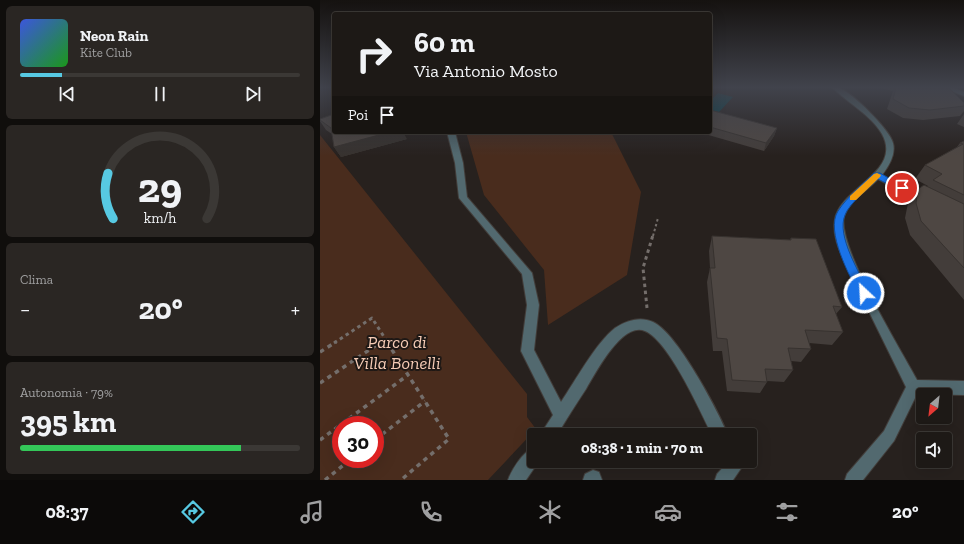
<!DOCTYPE html>
<html lang="it">
<head>
<meta charset="utf-8">
<style>
  body { margin:0; font-family:"Zilla Slab",serif; background:#2a2623; color:#f1f3f6; height:100vh; display:flex; flex-direction:column; font-size:15px; white-space:nowrap }
  * { box-sizing:border-box; margin:0 }
  p { font-size:13px; color:#a0a0a1 }
  .icon { flex:none; width:22px; height:22px; fill:none; stroke:currentColor; stroke-width:2; stroke-linecap:round; stroke-linejoin:round }
  .map { position:relative; flex:1; overflow:hidden }
  .details { display:flex; flex-direction:column; gap:6px; padding:6px; background:#100e0c; width:320px }
  .details>* { flex:none }
  .banner { position:absolute; left:12px; top:12px; width:380px; height:122px; border-radius:4px; box-shadow:0 4px 16px #0002,0 0 0 1px #3b3835; background:#1d1916; color:#f1f3f6; overflow:hidden }
  .needle { width:26px; rotate:208deg }
  .controls { position:absolute; left:596px; top:388px; display:grid; gap:8px }
  .controls a { display:grid; place-items:center; width:36px; height:36px; border-radius:4px; background:#1d1916; box-shadow:0 4px 16px #0002,0 0 0 1px #3b3835; font-size:20px }
  .speed { position:absolute; left:12px; top:416px; display:flex; gap:8px; font-size:20px; font-weight:700; text-align:center }
  .speed>* { display:grid; place-content:center; width:52px; height:52px; border-radius:50%; background:#1d1916; box-shadow:0 4px 16px #0002,0 0 0 1px #3b3835; line-height:1 }
  .speed .limit { border:6px solid #d22; background:#fff; color:#111 }
  .pin { position:absolute; display:grid; place-items:center; width:34px; height:34px; color:#fff; margin:-17px; border:2px solid #fff; border-radius:50%; box-shadow:0 1px 4px #0007 }
  .me { position:absolute; width:44px; margin:-22px; rotate:335deg; stroke-linejoin:round; filter:drop-shadow(0 0 3px #0008) }
  .turn { display:flex; align-items:center; gap:14px; height:84px; padding:0 16px; font-size:18px }
  .turn .icon { width:52px; height:52px; stroke-width:2.5 }
  .turn b { display:block; font-size:28px; line-height:34px }
  .then { display:flex; align-items:center; height:38px; padding:0 16px; background:#0003; gap:8px; font-size:15px }
  .big { font-size:30px; font-weight:700; line-height:1.1 }
  .details .widget { flex:1; display:flex; flex-direction:column; justify-content:center; gap:6px; min-width:0; padding:0 14px; border-radius:6px; background:#2a2623 }
  .details .dial { align-items:center; gap:0 }
  .dial svg { height:104px; overflow:visible; fill:none; stroke:#3b3835; stroke-width:7; stroke-linecap:round; text-anchor:middle }
  .dial text { fill:#f1f3f6; stroke:none }
  .song { display:flex; align-items:center; gap:12px }
  .cover { width:48px; height:48px; border-radius:6px; background:linear-gradient(135deg,hsl(230 70% 55%),hsl(120 70% 35%)) }
  .played { height:4px; border-radius:2px; background:linear-gradient(90deg,#57c9e2 15%,#3b3835 15%) }
  .keys { display:flex; justify-content:space-around; direction:ltr }
  .heat { display:flex; justify-content:space-between; align-items:center; font-size:22px; direction:ltr }
  .charge { height:6px; border-radius:3px; background:linear-gradient(90deg,#34c759 79%,#3b3835 0) }
  .trip { position:absolute; left:207px; top:428px; width:230px; height:40px; border-radius:4px; background:#1d1916; box-shadow:0 4px 16px #0002,0 0 0 1px #3b3835; font-weight:700; line-height:40px; text-align:center }
  .menu { display:flex; height:64px; justify-content:space-around; align-items:center; background:#0c0a09; color:#a0a0a1 }
  .menu .icon { width:28px; height:28px }
  .menu .selected { color:#57c9e2 }
  .menu b { font-size:18px; color:#f1f3f6 }
  main { display:flex; flex:1; min-height:0 }
  .map>svg:first-child { display:block }
  .green { fill:#492c1d; fill-rule:evenodd }
  .water { fill:#004652 }
  .lines { fill:none; stroke-linecap:round; stroke-linejoin:round }
  .minor-casing { stroke:#423d3a; stroke-width:2 }
  .path-far2 { stroke:#746e6b; stroke-width:2; stroke-dasharray:2.5 2.5; stroke-linecap:butt }
  .path-far1 { stroke:#746e6b; stroke-width:3; stroke-dasharray:3.5 3.5; stroke-linecap:butt }
  .path { stroke:#746e6b; stroke-width:3.5; stroke-dasharray:4.5 4.5; stroke-linecap:butt }
  .minor { fill:#52696f; fill-rule:evenodd }
  .wall { fill:#433d3a }
  .shaded-wall { fill:#37322f }
  .building { fill:#4e4743; stroke:#37322f }
  .route { fill:#1a73e8; stroke:#114b97 }
  .slow { fill:#f59e0b }
  .labels { text-anchor:middle; stroke-width:4; stroke-linejoin:round; paint-order:stroke }
  .near-park-label { font-size:18px; font-style:italic; fill:#f5cbb5; stroke:#1e1815 }
</style>
</head>
<body>
<main>
<section class="details">
<div class="widget">
<div class="song"><i class="cover"></i><div><b>Neon Rain</b><p>Kite Club</p></div></div>
<div class="played"></div>
<div class="keys"><svg class="icon" aria-label="previous" viewBox="0 0 24 24"><path d="M18 5L8 12l10 7zM5 5v14"/></svg><svg class="icon" aria-label="pause" viewBox="0 0 24 24"><path d="M8 5v14M16 5v14"/></svg><svg class="icon" aria-label="next" viewBox="0 0 24 24"><path d="M6 5l10 7-10 7zM19 5v14"/></svg></div>
</div>
<div class="widget dial"><svg viewBox="0 0 100 80">
<path d="M14 69A42 42 0 1 1 86 69"/>
<path d="M14 69A42 42 0 0 1 10 34" stroke="#57c9e2"/>
<text x="50" y="56" font-size="32" font-weight="700">29</text>
<text x="50" y="72" font-size="11">km/h</text>
</svg></div>
<div class="widget"><p>Clima</p>
<div class="heat"><a>−</a><b class="big">20°</b><a>+</a></div>
</div>
<div class="widget"><p>Autonomia · 79%</p><b class="big">395 km</b><div class="charge"></div></div>
</section>
<div class="map">
<svg width="644" height="480" viewBox="0 0 644 480">
  <rect width="100%" height="100%" fill="#27211e"/>
  <path class="green" d="M146,132H291L321,192L307,275L228,325L224,270L164,195Z
    M0,135L207,394V417L216,429L168,480H0ZM21,425H55V459H21Z"/>
  <path class="water" d="M398,93L413,97L399,112L390,110V101Z"/>
  <g class="lines">
    <defs>
      <path id="minor" d="M513,88C515,88 517,88 519,88C532,92 570,130 573,143C576,154 569,166 562,175L609,201L608,203H602L558,179C548,190 528,201 524,217C517,246 581,350 597,380L644,381V395L597,394L574,441L543,480H525L527,474L564,431L586,387L525,263C519,250 512,234 515,219C520,188 583,172 562,134C551,115 529,104 513,88Z
        M624,88H634L644,92V96Z
        M127,132H135L143,163L147,197L212,273L219,305L214,350L241,402C256,380 275,344 295,328C306,321 320,316 333,322C357,333 397,409 408,435H392C380,411 349,341 325,331C302,321 275,374 266,389C256,404 246,420 237,435H220L233,415L201,351L207,305L202,274L139,198L135,163Z
        M214,447V461H219L206,480H188C192,469 203,452 214,447Z
        M406,461H423L424,464L413,480H395L397,474L407,463Z
        M273,470L279,472L282,480H263L265,474Z"/>
    </defs>
    <use href="#minor" class="minor-casing"/>
    <path class="path-far2" d="M333,236L338,218"/>
    <path class="path-far1" d="M327,308L323,268L333,235
      M14,343L52,318L68,343
      M59,343L65,339"/>
    <path class="path" d="M67,342L129,439L81,480
      M0,352L16,342
      M0,383L61,342
      M0,440L88,375
      M55,440L105,401
      M5,480L31,459"/>
    <use href="#minor" class="minor"/>
  </g>
  <path class="wall" d="M560,88H629L644,103V111L640,116L603,120L583,118L567,109L573,91Z
    M390,110L457,128L454,136L444,151L378,132H390Z
    M644,114V127L637,124Z
    M0,119L87,139L21,157L14,147L12,134L6,130L0,121Z
    M644,141V300L590,235L585,218L588,203L598,189L608,187V186L595,179L605,165L637,147L640,143Z
    M392,236L470,240L471,238L522,307L516,314L523,332L512,345L489,343L491,349L481,362L471,361L473,370L464,382L447,381V382L440,393L407,391L402,351H393L387,282L390,268L389,251Z"/>
  <path class="shaded-wall" d="M457,128L454,136L444,151L446,143Z
    M70,132H83L87,139L21,157L14,147Z"/>
  <path class="building" d="M576,88H629L644,103V106L610,110L589,108L573,99Z
    M390,110L457,128L446,143L390,127Z
    M14,114V132H70L14,147L11,128L0,120V119Z
    M644,141V195L613,180L622,174L605,165L643,144L640,143Z
    M604,185L644,204V268L601,221L596,203L598,189Z
    M392,236L471,240V238L496,239L522,307L513,306L523,332L485,330L491,349L468,348L473,370L445,369L447,382L412,380L407,339L397,338L390,268H395Z"/>
  <linearGradient id="sky" x2="0" y2="1"><stop stop-color="#151210"/><stop offset="0.56" stop-color="#41434c"/><stop offset="1" stop-color="#41434c" stop-opacity="0"/></linearGradient>
  <rect width="644" height="156" fill="url(#sky)"/>
  <path class="route" d="M554,173H560L586,188L585,190H579L558,179C549,187 529,204 525,215C516,236 540,273 549,293L547,296L544,297L540,296C530,277 505,231 518,211C527,197 542,185 554,173Z"/>
  <path class="slow" d="M557,173L561,175L560,177L536,200H530V196L554,174Z"/>
  <g class="labels">
    <g class="near-park-label">
      <text x="77" y="348">Parco di<tspan x="77" dy="21">Villa Bonelli</tspan></text>
    </g>
  </g>
</svg>
<div class="controls">
<a><svg class="needle" viewBox="-14 -14 28 28"><path d="M0-13l5 13h-10z" fill="#e53935"/><path d="M0 13l5-13h-10z" fill="#a0a0a1"/></svg></a>
<a><svg class="icon" aria-label="sound" viewBox="0 0 24 24"><path d="M4 9h4l5-4v14l-5-4H4zM17 9q2 3 0 6"/></svg></a>
</div>
<div class="speed"><div class="limit">30</div></div>
<div class="pin" style="left:582px;top:188px;background:#d93025"><svg class="icon" aria-label="arrive" viewBox="0 0 24 24"><path d="M6 21V4h12l-3 4 3 4H6"/></svg></div>
<svg class="me" style="left:544px;top:293px" viewBox="-20 -20 40 40"><circle r="17" fill="#1a73e8" stroke="#fff" stroke-width="3"/><path d="M0-11L8 9 0 5-8 9z" fill="#fff"/></svg>
<div class="trip">08:38 · 1 min · 70 m</div>
<div class="banner">
<div class="turn"><svg class="icon" aria-label="right" viewBox="0 0 24 24"><path d="M7 20v-9h11M14 6l5 5-5 5"/></svg><div><b>60 m</b>Via Antonio Mosto</div></div>
<div class="then">Poi<svg class="icon" aria-label="arrive" viewBox="0 0 24 24"><path d="M6 21V4h12l-3 4 3 4H6"/></svg></div>
</div>
</div>
</main>
<nav class="menu">
<b>08:37</b>
<svg class="icon selected" aria-label="directions" viewBox="0 0 24 24"><path d="M12 3l9 9-9 9-9-9zM9 14v-3h6M13 9l2 2-2 2"/></svg>
<svg class="icon" aria-label="music" viewBox="0 0 24 24"><path d="M9 18V5l10-2v13"/><circle cx="6" cy="18" r="3"/><circle cx="16" cy="16" r="3"/></svg>
<svg class="icon" aria-label="phone" viewBox="0 0 24 24"><path d="M5 4h4l2 5-3 2q2 4 5 5l2-3 5 2v4C11 20 4 13 5 4z"/></svg>
<svg class="icon" aria-label="climate" viewBox="0 0 24 24"><path d="M12 3v18M4 7l16 10M4 17L20 7"/></svg>
<svg class="icon" aria-label="car" viewBox="0 0 24 24"><path d="M5 17H2v-5l4-1 3-4h7l3 4 3 1v5h-3M9 17h6M6 11h13"/><circle cx="7" cy="17" r="2"/><circle cx="17" cy="17" r="2"/></svg>
<svg class="icon" aria-label="filters" viewBox="0 0 24 24"><path d="M4 7h16M4 17h16"/><circle cx="9" cy="7" r="2"/><circle cx="15" cy="17" r="2"/></svg>
<b>20°</b>
</nav>
</body>
</html>
